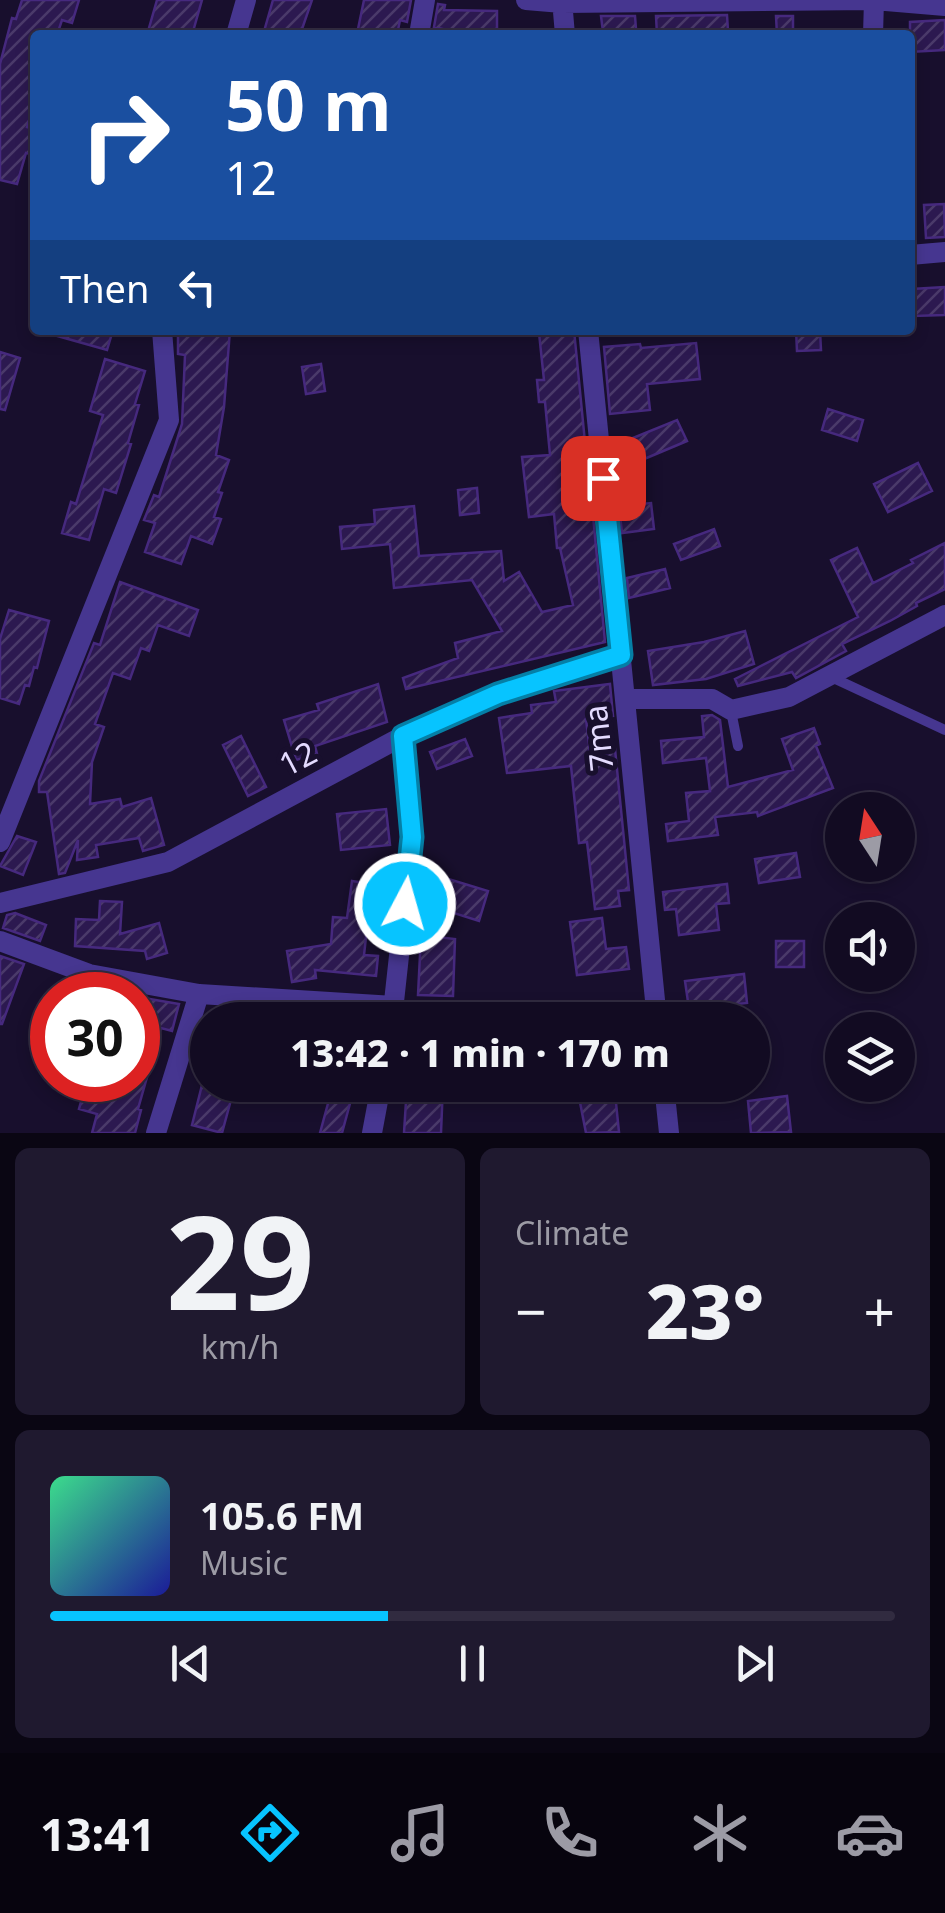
<!DOCTYPE html>
<html lang="en">
<head>
<meta charset="utf-8">
<style>
  body { margin:0; font-family:"Noto Sans",sans-serif; background:#1f192f; color:#f1f3f6; height:100vh; display:flex; flex-direction:column; font-size:38px; white-space:nowrap }
  * { box-sizing:border-box; margin:0 }
  p { font-size:32px; color:#9c9ba5 }
  .icon { flex:none; width:55px; height:55px; fill:none; stroke:currentColor; stroke-width:2; stroke-linecap:round; stroke-linejoin:round }
  .map { position:relative; height:1133px; overflow:hidden }
  .panel { display:flex; flex-direction:column; gap:15px; padding:15px; background:#0a0613; flex:1 }
  .panel>* { flex:none }
  .hud { position:absolute; left:30px; top:30px; width:885px; height:305px; border-radius:10px; box-shadow:0 5px 15px #0003,0 0 0 2px #312b40; background:#1a4fa0; color:#fff; overflow:hidden }
  .needle { width:65px; rotate:348deg }
  .controls { position:absolute; left:825px; top:792px; display:grid; gap:20px }
  .controls a { display:grid; place-items:center; width:90px; height:90px; border-radius:50%; background:#120b22; box-shadow:0 5px 15px #0003,0 0 0 2px #312b40; font-size:50px }
  .speed { position:absolute; left:30px; top:972px; display:flex; gap:20px; font-size:50px; font-weight:700; text-align:center }
  .speed>* { display:grid; place-content:center; width:130px; height:130px; border-radius:50%; background:#120b22; box-shadow:0 5px 15px #0003,0 0 0 2px #312b40; line-height:1 }
  .speed .limit { border:15px solid #d22; background:#fff; color:#111 }
  .pin { position:absolute; display:grid; place-items:center; width:85px; height:85px; color:#fff; margin:-42px; border-radius:20px; box-shadow:0 5px 15px #0006 }
  .me { position:absolute; width:110px; margin:-55px; rotate:6deg; stroke-linejoin:round; filter:drop-shadow(0 0 8px #0008) }
  .turn { display:flex; align-items:center; gap:35px; height:210px; padding:0 30px; font-size:45px }
  .turn .icon { width:130px; height:130px; stroke-width:2.5 }
  .turn b { display:block; font-size:70px; line-height:85px }
  .then { display:flex; align-items:center; height:95px; padding:0 30px; background:#0003; gap:20px; font-size:38px }
  .big { font-size:75px; font-weight:800; line-height:1.1 }
  .panel .tile { flex:1; display:flex; flex-direction:column; justify-content:center; gap:15px; min-width:0; padding:0 35px; border-radius:15px; background:#1f192f }
  .panel .dial { align-items:center; gap:0 }
  .dial b { font-size:130px; line-height:1 }
  .song { display:flex; align-items:center; gap:30px }
  .cover { width:120px; height:120px; border-radius:15px; background:linear-gradient(135deg,hsl(150 70% 55%),hsl(240 70% 35%)) }
  .played { height:10px; border-radius:5px; background:linear-gradient(90deg,#07c4ff 40%,#312b40 40%) }
  .keys { display:flex; justify-content:space-around; direction:ltr }
  .heat { display:flex; justify-content:space-between; align-items:center; font-size:55px; direction:ltr }
  .panel .tiles { flex:1; display:grid; gap:15px; grid-template-columns:1fr 1fr }
  .tile:last-child { grid-column:span 2 }
  .trip { position:absolute; left:190px; top:1002px; width:580px; height:100px; border-radius:50px; background:#120b22; box-shadow:0 5px 15px #0003,0 0 0 2px #312b40; font-weight:800; line-height:100px; text-align:center }
  .tabs { display:flex; height:160px; justify-content:space-around; align-items:center; background:#07040e; color:#9c9ba5 }
  .tabs .icon { width:70px; height:70px }
  .tabs .active { color:#07c4ff }
  .tabs b { font-size:45px; color:#f1f3f6 }
  .map>svg:first-child { display:block }
  .building { fill:url(#building-hatch); stroke:#46297e; stroke-width:2.5 }
  .lines { fill:none; stroke-linecap:round; stroke-linejoin:round }
  .service { stroke:#463690; stroke-width:10 }
  .minor { stroke:#463690; stroke-width:20 }
  .route-casing { stroke:#057fa6; stroke-width:25 }
  .route { stroke:#07c4ff; stroke-width:18 }
  .labels { text-anchor:middle; stroke-width:10; stroke-linejoin:round; paint-order:stroke }
  .street-label { font-size:32px; fill:#e4dbff; stroke:#180f2d }
</style>
</head>
<body>
<div class="map">
<svg width="945" height="1133" viewBox="0 0 945 1133">
  <defs>
    <pattern id="building-hatch" width="6" height="6" patternUnits="userSpaceOnUse" patternTransform="scale(2.5)"><rect width="6" height="6" fill="#2c1950"/><path d="M-1 1l2-2M0 6l6-6M5 7l2-2" fill="none" stroke="#4a3a6a"/></pattern>
  </defs>
  <rect width="100%" height="100%" fill="#180f2d"/>
  <path class="building" d="M22,0H79L72,23L62,20L57,35H35V100L27,127L35,129V155L26,153L17,184L0,180V64L12,18L16,19Z
    M157,0H202L192,35H147Z
    M273,0H312L300,35H263Z
    M364,0H411L407,22L400,20L397,35L358,29Z
    M438,4L445,5L444,10L497,11V35H450L451,31L434,27Z
    M727,15L728,31L657,35L656,16Z
    M601,16H635L636,29L603,32Z
    M776,16H793V35H777Z
    M945,20V50L910,52V22Z
    M944,204L945,237L926,238L924,205Z
    M945,287V315L913,316L912,289Z
    M55,330H113L107,350L54,335Z
    M178,330H230L224,407L216,455L229,460L218,492L222,493L214,517L221,519L212,544L191,536L181,564L145,552L155,523L144,520L154,495L159,497L182,424L185,355L178,354Z
    M574,330L589,483L585,485L590,484L605,642L406,689L403,678L458,658L455,643L502,631L472,580L394,588L390,544L342,549L340,527L375,524L374,510L414,506L419,556L501,551L504,581L519,572L542,612L573,605L560,548H557L554,514L529,517L522,457L550,455L545,402H539L537,380H544L539,333Z
    M796,330H820L821,350L797,351Z
    M696,343L700,379L647,384L650,410L610,414L604,347L640,344L641,348Z
    M0,352L20,358L5,410L0,409Z
    M105,359L145,371L135,404L139,405L128,443L131,444L116,493L104,489L89,540L62,533L71,502L76,504L103,415L90,411Z
    M321,364L325,391L306,394L302,367Z
    M828,409L863,420L857,441L822,430Z
    M677,420L687,441L637,462L628,440Z
    M918,463L932,491L888,512L874,484Z
    M477,488L479,513L460,515L458,490Z
    M651,503L654,529L622,533L619,506Z
    M714,529L720,546L681,560L674,544Z
    M945,543V589L916,603L917,606L890,621L842,644L846,651L796,678L792,672L738,686L735,679L858,617L831,560L857,548L873,583L913,563L911,560Z
    M665,569L670,588L629,598L627,578Z
    M120,582L198,610L189,636L158,625L149,651L141,648L130,679L113,673L95,724L104,727L92,762L90,804L120,799L122,807L151,798L164,845L143,851L139,838L96,845L98,857L77,860L78,840L65,873L59,874L47,792H39V781L94,643L100,645Z
    M9,610L49,621L37,668L34,667L29,686L25,685L19,704L0,698V639Z
    M745,631L754,664L706,679L653,685L648,651L704,642Z
    M378,684L387,722L315,746L317,754L296,760L284,720L319,710L317,704Z
    M610,684L613,716L586,719L590,752L615,749L629,890L618,891L620,906L595,909L587,842L579,843L571,766L507,773L499,718L532,713L531,705L556,702L554,691Z
    M712,715L720,720L728,787L793,770L782,739L814,728L820,744L816,746L833,788L758,816L757,812L715,817L718,835L668,841L666,824L689,821L686,793L710,791L706,758L663,763L661,741L704,737L702,716Z
    M241,736L266,787L248,796L223,745Z
    M465,739L472,756L437,769L430,752Z
    M386,809L390,845L341,850L337,814Z
    M17,836L36,842L23,875L0,866Z
    M796,853L800,877L759,883L755,859Z
    M432,874L488,891L479,921L422,903Z
    M352,881L372,884L364,955L378,956L376,976L315,970L316,978L292,982L287,951L331,944L333,917L347,918Z
    M727,884L729,903L716,904L719,930L679,935L676,909L665,910L663,892Z
    M100,901L122,902L120,934L159,923L167,953L147,959L145,951L75,946L76,919L99,920Z
    M15,913L46,925L40,941L3,928L7,915Z
    M602,918L606,949L626,947L629,969L577,975L570,922Z
    M421,935L455,939L453,996L418,995Z
    M776,941H804V967H776Z
    M0,956L24,964L2,1024H0Z
    M744,974L747,1003L689,1009L685,981Z
    M138,997L179,1004L172,1031L161,1028L138,1109L141,1110L135,1133H92L97,1114L79,1109L87,1080H138Z
    M202,1085H235L222,1133L192,1125Z
    M333,1085H355L342,1133H320Z
    M407,1085H443L441,1133H404Z
    M596,1085H627L629,1102L616,1103L619,1132L586,1133L577,1087Z
    M787,1096L791,1132L751,1133L748,1101Z"/>
  <g class="lines">
    <path class="service" d="M829,676L945,730
      M731,711L738,746"/>
    <path class="minor" d="M526,0L562,3L874,0L945,6
      M562,0L565,35
      M236,35L246,0
      M419,35L425,0
      M873,35L874,0
      M910,255L945,252
      M588,330L657,1020
      M625,699H712L731,710L789,697L945,615
      M0,842L169,420L162,330
      M0,903L168,862L403,736L498,694L621,655
      M0,941L89,974L199,994L394,1006
      M392,1020L412,837L403,736
      M664,1085L669,1133
      M156,1133L199,994
      M372,1133L381,1085"/>
  </g>
  <g class="lines">
    <defs>
      <path id="route" d="M405,904L412,837L403,736L498,694L621,655L603,478"/>
    </defs>
    <use href="#route" class="route-casing"/>
    <use href="#route" class="route"/>
  </g>
  <g class="labels">
    <g class="street-label">
      <text transform="translate(599 738) rotate(-96)" y="11">7ma</text>
      <text transform="translate(298 759) rotate(-28)" y="11">12</text>
    </g>
  </g>
</svg>
<div class="controls">
<a><svg class="needle" viewBox="-14 -14 28 28"><path d="M0-13l5 13h-10z" fill="#e53935"/><path d="M0 13l5-13h-10z" fill="#9c9ba5"/></svg></a>
<a><svg class="icon" aria-label="sound" viewBox="0 0 24 24"><path d="M4 9h4l5-4v14l-5-4H4zM17 9q2 3 0 6"/></svg></a>
<a><svg class="icon" aria-label="layers" viewBox="0 0 24 24"><path d="M12 4l9 5-9 5-9-5zM3 14l9 5 9-5"/></svg></a>
</div>
<div class="speed"><div class="limit">30</div></div>
<div class="pin" style="left:603px;top:478px;background:#d93025"><svg class="icon" aria-label="arrive" viewBox="0 0 24 24"><path d="M6 21V4h12l-3 4 3 4H6"/></svg></div>
<svg class="me" style="left:405px;top:904px" viewBox="-20 -20 40 40"><circle r="17" fill="#07c4ff" stroke="#fff" stroke-width="3"/><path d="M0-11L8 9 0 5-8 9z" fill="#fff"/></svg>
<div class="trip">13:42 · 1 min · 170 m</div>
<div class="hud">
<div class="turn"><svg class="icon" aria-label="right" viewBox="0 0 24 24"><path d="M7 20v-9h11M14 6l5 5-5 5"/></svg><div><b>50 m</b>12</div></div>
<div class="then">Then<svg class="icon" aria-label="left" viewBox="0 0 24 24"><path d="M17 20v-9H6M10 6l-5 5 5 5"/></svg></div>
</div>
</div>
<section class="panel">
<div class="tiles">
<div class="tile dial"><b>29</b><p>km/h</p></div>
<div class="tile"><p>Climate</p>
<div class="heat"><a>−</a><b class="big">23°</b><a>+</a></div>
</div>
<div class="tile">
<div class="song"><i class="cover"></i><div><b>105.6 FM</b><p>Music</p></div></div>
<div class="played"></div>
<div class="keys"><svg class="icon" aria-label="previous" viewBox="0 0 24 24"><path d="M18 5L8 12l10 7zM5 5v14"/></svg><svg class="icon" aria-label="pause" viewBox="0 0 24 24"><path d="M8 5v14M16 5v14"/></svg><svg class="icon" aria-label="next" viewBox="0 0 24 24"><path d="M6 5l10 7-10 7zM19 5v14"/></svg></div>
</div>
</div>
</section>
<nav class="tabs">
<b>13:41</b>
<svg class="icon active" aria-label="directions" viewBox="0 0 24 24"><path d="M12 3l9 9-9 9-9-9zM9 14v-3h6M13 9l2 2-2 2"/></svg>
<svg class="icon" aria-label="music" viewBox="0 0 24 24"><path d="M9 18V5l10-2v13"/><circle cx="6" cy="18" r="3"/><circle cx="16" cy="16" r="3"/></svg>
<svg class="icon" aria-label="phone" viewBox="0 0 24 24"><path d="M5 4h4l2 5-3 2q2 4 5 5l2-3 5 2v4C11 20 4 13 5 4z"/></svg>
<svg class="icon" aria-label="climate" viewBox="0 0 24 24"><path d="M12 3v18M4 7l16 10M4 17L20 7"/></svg>
<svg class="icon" aria-label="car" viewBox="0 0 24 24"><path d="M5 17H2v-5l4-1 3-4h7l3 4 3 1v5h-3M9 17h6M6 11h13"/><circle cx="7" cy="17" r="2"/><circle cx="17" cy="17" r="2"/></svg>
</nav>
</body>
</html>
